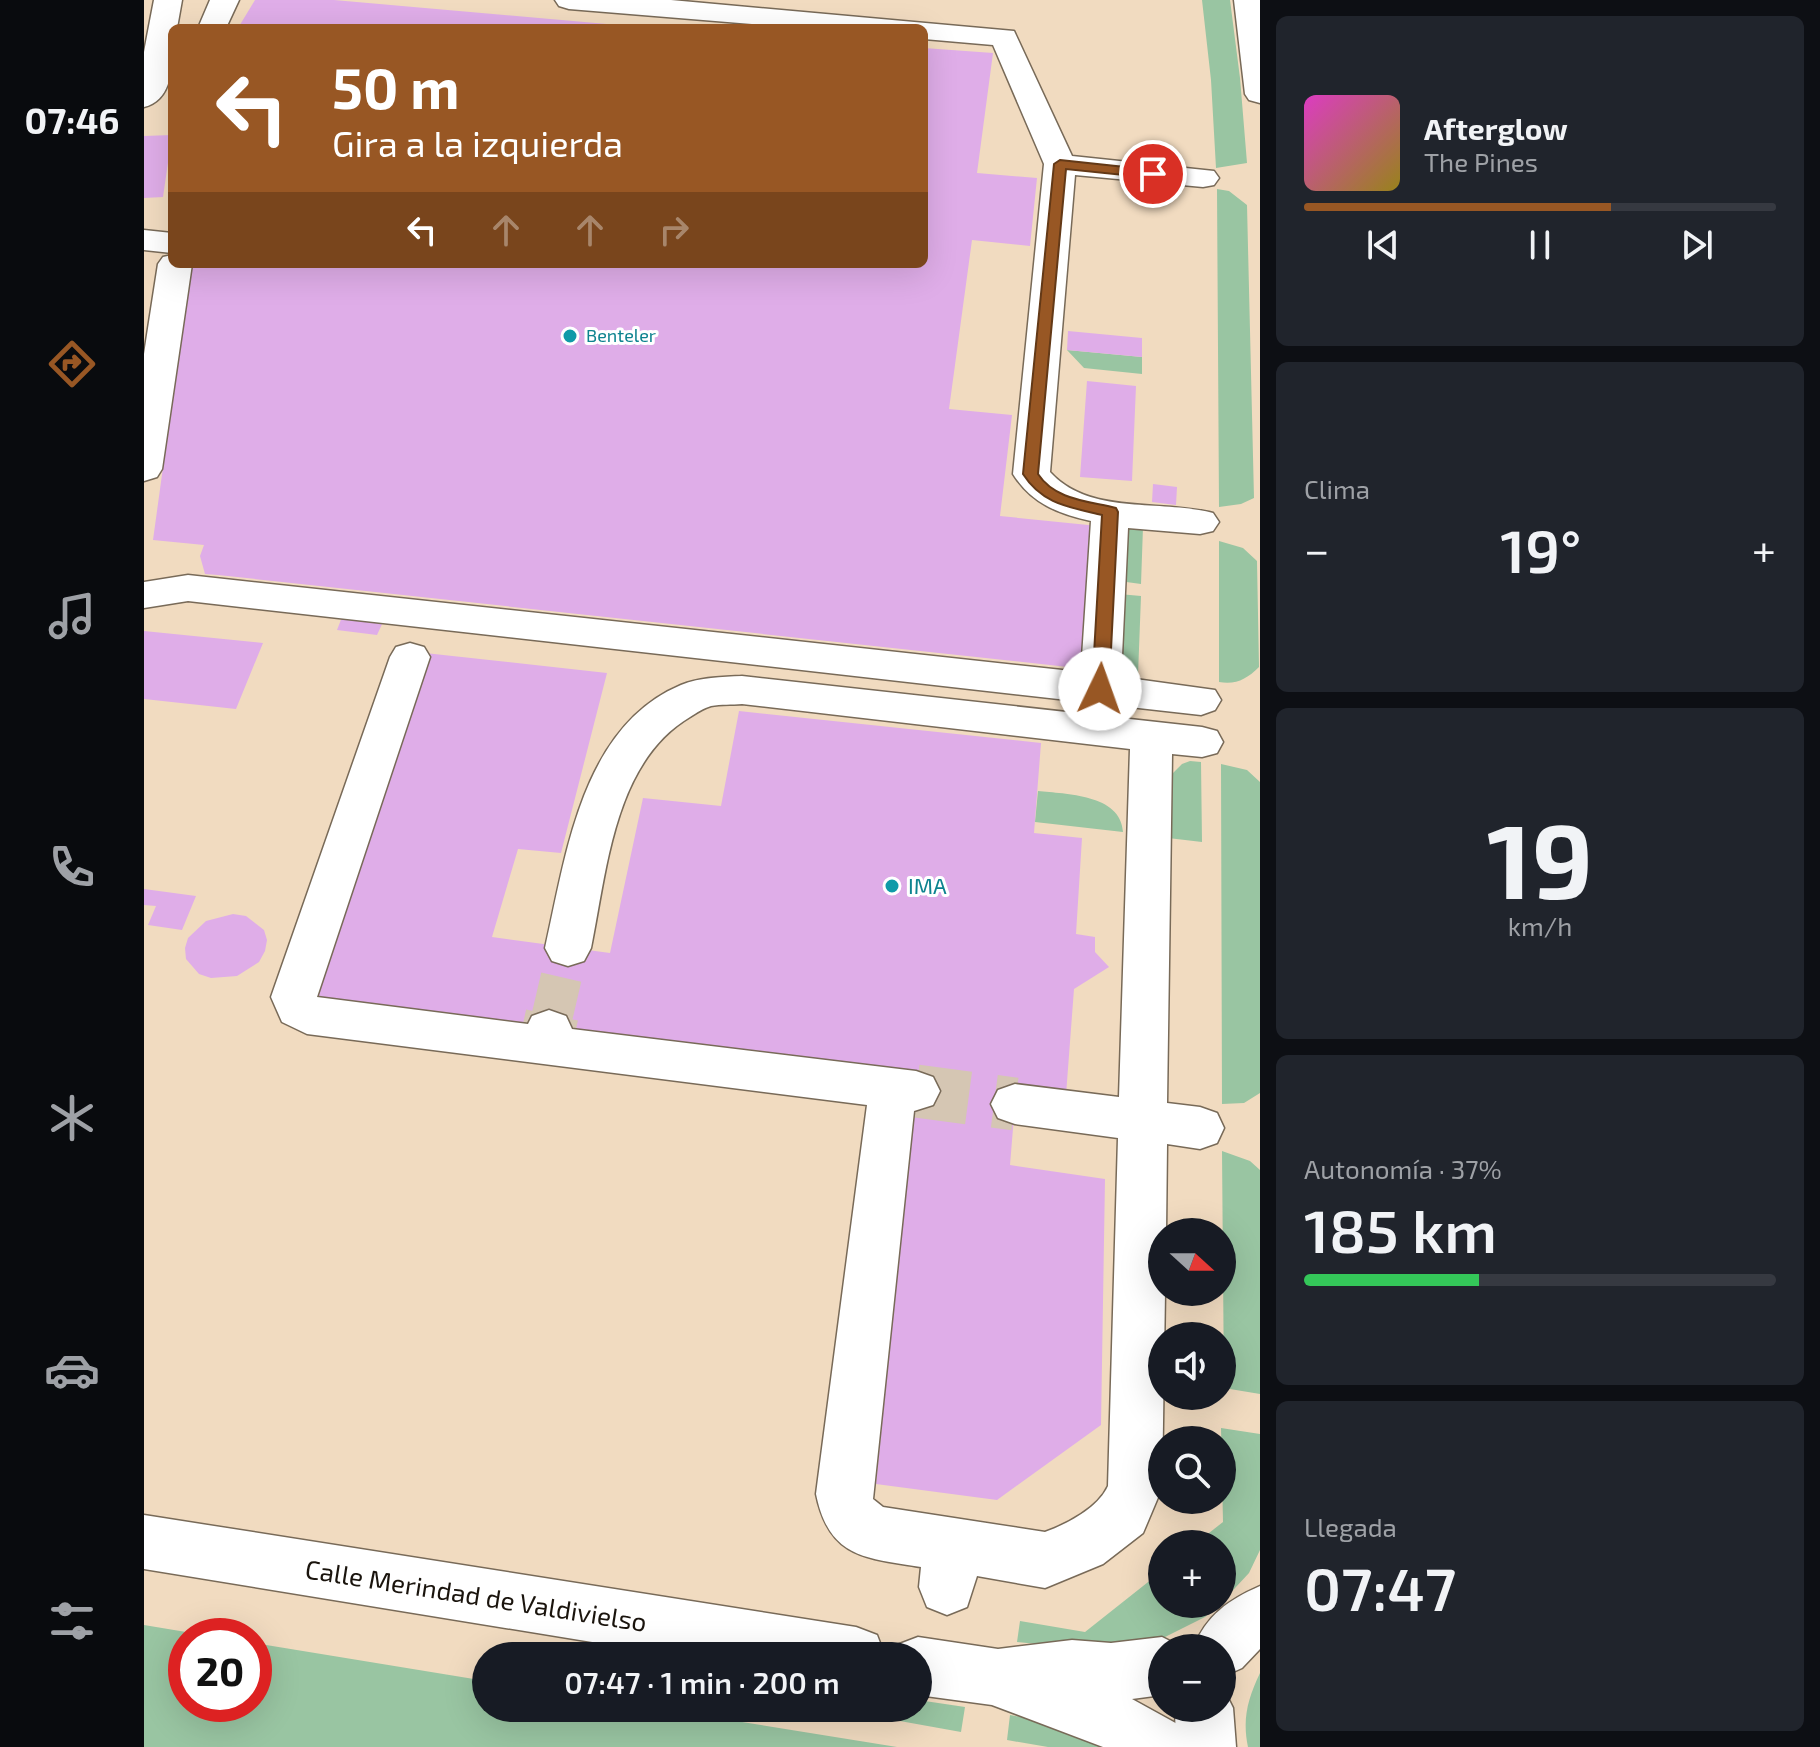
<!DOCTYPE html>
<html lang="es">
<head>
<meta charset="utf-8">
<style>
  body { margin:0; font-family:"Exo 2",sans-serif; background:#20242c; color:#f1f3f6; height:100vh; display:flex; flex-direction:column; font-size:30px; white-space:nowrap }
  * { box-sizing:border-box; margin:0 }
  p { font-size:26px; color:#9ea1a6 }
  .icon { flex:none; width:44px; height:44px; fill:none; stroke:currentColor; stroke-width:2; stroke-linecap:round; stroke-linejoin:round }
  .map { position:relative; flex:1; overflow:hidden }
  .details { display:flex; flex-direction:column; gap:16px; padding:16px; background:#0d0f14; width:560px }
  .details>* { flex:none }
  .guide { position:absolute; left:24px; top:24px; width:760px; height:244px; border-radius:12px; box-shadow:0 8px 32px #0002; background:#985724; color:#fff; overflow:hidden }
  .needle { width:52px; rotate:111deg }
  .tools { position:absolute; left:1004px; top:1218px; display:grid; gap:16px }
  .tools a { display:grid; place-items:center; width:88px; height:88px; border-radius:50%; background:#171b24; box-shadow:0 8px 32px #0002; font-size:40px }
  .speed { position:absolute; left:24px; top:1618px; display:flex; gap:16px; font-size:40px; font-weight:700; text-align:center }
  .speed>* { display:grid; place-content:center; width:104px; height:104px; border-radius:50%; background:#171b24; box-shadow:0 8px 32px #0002; line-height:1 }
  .speed .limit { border:12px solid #d22; background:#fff; color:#111 }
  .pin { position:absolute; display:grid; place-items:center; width:68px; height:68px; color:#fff; margin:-34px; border:4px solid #fff; border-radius:50%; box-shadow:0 2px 8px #0007 }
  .me { position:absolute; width:88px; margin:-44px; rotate:3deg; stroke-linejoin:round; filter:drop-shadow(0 0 6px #0008) }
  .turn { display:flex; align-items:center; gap:28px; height:168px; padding:0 32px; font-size:36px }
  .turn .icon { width:104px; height:104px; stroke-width:2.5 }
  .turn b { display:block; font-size:56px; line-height:68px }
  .lanes { display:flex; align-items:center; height:76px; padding:0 32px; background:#0003; justify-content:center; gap:40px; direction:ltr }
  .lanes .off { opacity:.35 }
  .big { font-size:60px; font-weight:600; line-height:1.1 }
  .details .widget { flex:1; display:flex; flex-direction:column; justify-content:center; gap:12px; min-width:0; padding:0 28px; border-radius:12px; background:#20242c }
  .details .dial { align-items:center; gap:0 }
  .dial b { font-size:104px; line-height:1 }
  .song { display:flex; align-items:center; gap:24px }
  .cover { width:96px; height:96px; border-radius:12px; background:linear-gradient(135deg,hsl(310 70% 55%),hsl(50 70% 35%)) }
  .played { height:8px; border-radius:4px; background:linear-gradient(90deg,#985724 65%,#363941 65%) }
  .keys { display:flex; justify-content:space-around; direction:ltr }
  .heat { display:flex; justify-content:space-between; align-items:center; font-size:44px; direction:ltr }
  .charge { height:12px; border-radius:6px; background:linear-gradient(90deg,#34c759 37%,#363941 0) }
  .trip { position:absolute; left:328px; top:1642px; width:460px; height:80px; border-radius:40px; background:#171b24; box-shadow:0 8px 32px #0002; font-weight:600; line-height:80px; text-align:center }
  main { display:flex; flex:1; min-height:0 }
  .tab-bar { display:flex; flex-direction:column; width:144px; justify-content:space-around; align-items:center; background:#090b0e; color:#9ea1a6 }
  .tab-bar .icon { width:56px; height:56px }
  .tab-bar .current { color:#985724 }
  .tab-bar b { font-size:36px; color:#f1f3f6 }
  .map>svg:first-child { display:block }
  .built { fill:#f1dbc0; fill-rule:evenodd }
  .green { fill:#99c5a2 }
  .building { fill:#dfade8 }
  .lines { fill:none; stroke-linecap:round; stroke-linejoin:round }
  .minor-tunnel-far1 { stroke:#d5c6b3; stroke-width:41; stroke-dasharray:41 21; stroke-linecap:butt }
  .minor-tunnel { stroke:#d5c6b3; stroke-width:53; stroke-dasharray:53 26; stroke-linecap:butt }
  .minor-casing { stroke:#786a58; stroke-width:3 }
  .major-casing { stroke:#786a58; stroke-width:3 }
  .minor { fill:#fff; fill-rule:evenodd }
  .major { fill:#fff; fill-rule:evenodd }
  .route { fill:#985724; stroke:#633917; stroke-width:2 }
  .culture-dot { fill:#0f9aa8; stroke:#fff; stroke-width:3 }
  .labels { text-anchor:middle; stroke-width:6; stroke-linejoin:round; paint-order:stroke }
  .far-culture-label { font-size:18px; fill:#0d838f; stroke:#fff; text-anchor:start }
  .culture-label { font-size:22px; fill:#0d838f; stroke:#fff; text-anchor:start }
  .near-street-label { font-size:26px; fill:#1a140d; stroke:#fff }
</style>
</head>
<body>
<main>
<nav class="tab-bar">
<b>07:46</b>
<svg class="icon current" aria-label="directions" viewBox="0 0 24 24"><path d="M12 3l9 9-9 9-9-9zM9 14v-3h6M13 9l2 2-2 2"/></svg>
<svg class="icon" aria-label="music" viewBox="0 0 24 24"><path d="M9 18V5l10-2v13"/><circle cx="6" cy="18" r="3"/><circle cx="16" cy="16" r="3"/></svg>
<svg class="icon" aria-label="phone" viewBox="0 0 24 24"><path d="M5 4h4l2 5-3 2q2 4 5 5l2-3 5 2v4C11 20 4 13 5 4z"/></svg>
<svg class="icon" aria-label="climate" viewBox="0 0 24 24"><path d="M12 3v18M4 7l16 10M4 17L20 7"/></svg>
<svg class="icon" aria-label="car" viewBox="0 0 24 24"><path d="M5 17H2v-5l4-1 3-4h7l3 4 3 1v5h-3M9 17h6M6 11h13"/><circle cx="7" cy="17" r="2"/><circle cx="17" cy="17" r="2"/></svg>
<svg class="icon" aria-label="filters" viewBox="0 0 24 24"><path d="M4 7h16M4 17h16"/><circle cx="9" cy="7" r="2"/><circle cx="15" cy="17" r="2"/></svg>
</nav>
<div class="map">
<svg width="1116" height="1747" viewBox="0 0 1116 1747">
  <rect width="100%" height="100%" fill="#f6e5d0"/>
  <path class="built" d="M0,0H1116V1747H0ZM28,28H780V264H28ZM1018,1232H1078V1292H1018ZM1018,1336H1078V1396H1018ZM1018,1440H1078V1500H1018ZM1018,1544H1078V1604H1018ZM42,1636H110V1704H42ZM1018,1648H1078V1708H1018ZM342,1656H774V1708H342Z"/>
  <path class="green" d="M1058,0H1086L1096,78L1103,163L1072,168L1067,80Z
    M1073,189L1085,191L1103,205L1110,498L1097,504L1075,507Z
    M923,350L998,357V374L940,368Z
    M999,527L997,584L975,581L979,535L984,528Z
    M1075,541L1099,548L1113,561L1115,667C1103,679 1092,685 1075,682Z
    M975,594L997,596L994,675L973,659Z
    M1046,761L1057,762L1058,842L1024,838L1028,774L1038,764Z
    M1077,764L1103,770L1116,782V1093L1100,1103L1078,1104Z
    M894,791C921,794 977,794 979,832L891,822Z
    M1078,1151L1106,1161L1116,1170V1394L1080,1388Z
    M1077,1428L1116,1434V1550L1105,1573L1078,1602V1544H1051L1079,1522Z
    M1018,1571V1604H1076L1061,1617L1017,1639L924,1647L873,1642L876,1621L941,1632Z
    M0,1625L66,1636H42V1704H110V1643L342,1681V1708H511L753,1747H0Z
    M1116,1673V1747H1104C1098,1719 1104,1698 1116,1673Z
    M774,1700L821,1707L817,1732L717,1714L721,1708H774Z
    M866,1715L911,1723L978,1747H904L863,1740Z"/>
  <path class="building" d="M111,0H190L508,28H94Z
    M780,48L849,53L833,173L893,178L886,246L828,240L805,409L868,415L856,516L954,526L942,656L924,667L74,575L61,574L56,556L60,545L9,540L47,264H780Z
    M28,135L19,197L0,198V136Z
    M924,331L998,338V357L923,350Z
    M943,381L992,386L988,481L936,477Z
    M1009,484L1033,487L1032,505L1008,502Z
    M198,617L239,622L233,635L193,630Z
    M0,631L119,643L92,709L0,699Z
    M281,653L463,673L417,853L374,849L348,937L466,953L499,798L577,806L595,711L897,743L890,833L938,838L932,934L951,937V952L965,967L930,989L922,1095L871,1104L866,1165L961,1179L957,1425L853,1500L732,1484L769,1110L165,999Z
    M0,889L52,896L38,930L4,925L12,906L0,905Z
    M89,914L102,916L120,930L123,940L121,951L115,962L93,976L67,978L55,974L42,959L41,948L44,938L62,921Z"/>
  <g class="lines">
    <path class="minor-tunnel-far1" d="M408,1017L424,948"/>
    <path class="minor-tunnel" d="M405,1029L408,1015
      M772,1091L871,1104"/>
    <defs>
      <path id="minor" d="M10,0H38L33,28H28C28,55 33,99 0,107V52Z
        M66,0H95L82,28H54Z
        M411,0H527L870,31L928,156L1070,171L1075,178L1070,185L1059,187L931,175L906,472C946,516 1017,499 1069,513L1075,522L1069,531L1056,534L984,528L977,677L1071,690L1077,700L1071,710L1057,715L44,601L0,608V582L44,575L937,672L947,521C914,514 887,503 869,474L900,164L849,45L780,39V28H657L425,9L415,6Z
        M0,230L28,233V253L0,250Z
        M28,255V264H48L18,469L13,477L0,481V354L14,264L19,257Z
        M266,643L280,647L286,657L173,997L384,1024L388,1016L405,1010L422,1016L428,1029L772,1071L789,1077L796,1091L789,1105L770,1111L729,1499L739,1507L901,1532C923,1524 954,1508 964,1486L974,1138L871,1124L854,1118L847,1104L854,1090L871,1084L975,1097L986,749L598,704C588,705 577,704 567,706C560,708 552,713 546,717C470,762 463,870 447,948L440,961L424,966L408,961L401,948C422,856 437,727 537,685C557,677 577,677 598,676L1058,727L1073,731L1079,742L1073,753L1058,757L1028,754L1023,1103L1056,1107L1073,1113L1080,1128L1073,1143L1056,1149L1023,1144L1022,1232H1018V1292H1021L1018,1488L999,1533L959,1564L901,1588L833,1576L823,1607L803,1615L783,1607L775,1587L777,1567C721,1558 685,1558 672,1494L723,1105L163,1034L138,1022L127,997L246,657L252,647Z
        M0,1515L712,1627L733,1635L741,1656H534L0,1569Z
        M774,1637L854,1649L928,1640L967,1643L1018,1637L1040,1648H1018V1695L988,1699L1037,1726L1046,1747H959L848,1705L774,1695V1656H749L753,1645Z"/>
      <path id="major" d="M1090,0H1116V103L1105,100L1101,94Z
        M1116,1586V1649L1098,1668L1078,1677V1648H1049C1063,1615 1084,1600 1116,1586Z
        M1078,1686L1089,1708L1092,1747H1032L1031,1708H1078Z"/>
    </defs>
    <use href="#minor" class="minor-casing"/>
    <use href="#major" class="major-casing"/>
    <use href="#minor" class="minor"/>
    <use href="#major" class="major"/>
  </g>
  <path class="route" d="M916,160L1009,170L1016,174L1009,178L922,169L894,474C911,500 944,501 972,508L974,512L965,689L956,695L948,689L958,515C925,507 898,504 879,474L910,164Z"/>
  <g class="culture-dot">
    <circle cx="426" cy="336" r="8"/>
    <circle cx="748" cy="886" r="8"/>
  </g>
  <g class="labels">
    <g class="far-culture-label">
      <text x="442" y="342">Benteler</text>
    </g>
    <g class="culture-label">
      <text x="764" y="894">IMA</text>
    </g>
    <g class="near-street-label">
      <text transform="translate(332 1596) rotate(9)" y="9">Calle Merindad de Valdivielso</text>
    </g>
  </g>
</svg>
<div class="tools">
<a><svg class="needle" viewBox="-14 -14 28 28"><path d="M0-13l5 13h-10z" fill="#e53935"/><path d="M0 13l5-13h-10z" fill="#9ea1a6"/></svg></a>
<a><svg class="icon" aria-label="sound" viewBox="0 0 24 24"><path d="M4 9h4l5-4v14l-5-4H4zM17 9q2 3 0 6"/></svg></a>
<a><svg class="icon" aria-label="search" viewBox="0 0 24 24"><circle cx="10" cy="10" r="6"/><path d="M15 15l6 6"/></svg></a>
<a>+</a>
<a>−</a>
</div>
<div class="speed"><div class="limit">20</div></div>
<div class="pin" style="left:1009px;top:174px;background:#d93025"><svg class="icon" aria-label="arrive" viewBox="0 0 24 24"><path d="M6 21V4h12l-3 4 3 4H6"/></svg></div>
<svg class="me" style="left:956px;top:689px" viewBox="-20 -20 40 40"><circle r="19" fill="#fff"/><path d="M0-13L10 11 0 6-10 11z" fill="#985724"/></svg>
<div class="trip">07:47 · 1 min · 200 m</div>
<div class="guide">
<div class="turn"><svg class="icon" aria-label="left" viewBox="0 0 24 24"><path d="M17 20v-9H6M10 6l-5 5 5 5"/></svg><div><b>50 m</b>Gira a la izquierda</div></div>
<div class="lanes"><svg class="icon" aria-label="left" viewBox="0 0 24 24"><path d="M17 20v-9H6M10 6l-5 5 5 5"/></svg><svg class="icon off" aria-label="ahead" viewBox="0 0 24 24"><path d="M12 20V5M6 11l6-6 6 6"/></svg><svg class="icon off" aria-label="ahead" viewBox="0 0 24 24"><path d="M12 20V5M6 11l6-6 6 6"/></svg><svg class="icon off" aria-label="right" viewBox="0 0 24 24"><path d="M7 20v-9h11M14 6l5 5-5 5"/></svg></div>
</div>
</div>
<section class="details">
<div class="widget">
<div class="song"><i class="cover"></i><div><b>Afterglow</b><p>The Pines</p></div></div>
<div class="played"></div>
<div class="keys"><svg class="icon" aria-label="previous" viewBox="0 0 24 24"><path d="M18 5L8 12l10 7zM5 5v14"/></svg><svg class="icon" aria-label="pause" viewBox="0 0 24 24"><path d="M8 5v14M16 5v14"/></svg><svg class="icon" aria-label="next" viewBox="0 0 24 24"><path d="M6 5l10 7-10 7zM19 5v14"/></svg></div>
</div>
<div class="widget"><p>Clima</p>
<div class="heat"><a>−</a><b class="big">19°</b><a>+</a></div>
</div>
<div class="widget dial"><b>19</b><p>km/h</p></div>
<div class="widget"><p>Autonomía · 37%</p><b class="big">185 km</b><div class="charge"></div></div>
<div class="widget"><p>Llegada</p><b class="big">07:47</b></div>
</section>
</main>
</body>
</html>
